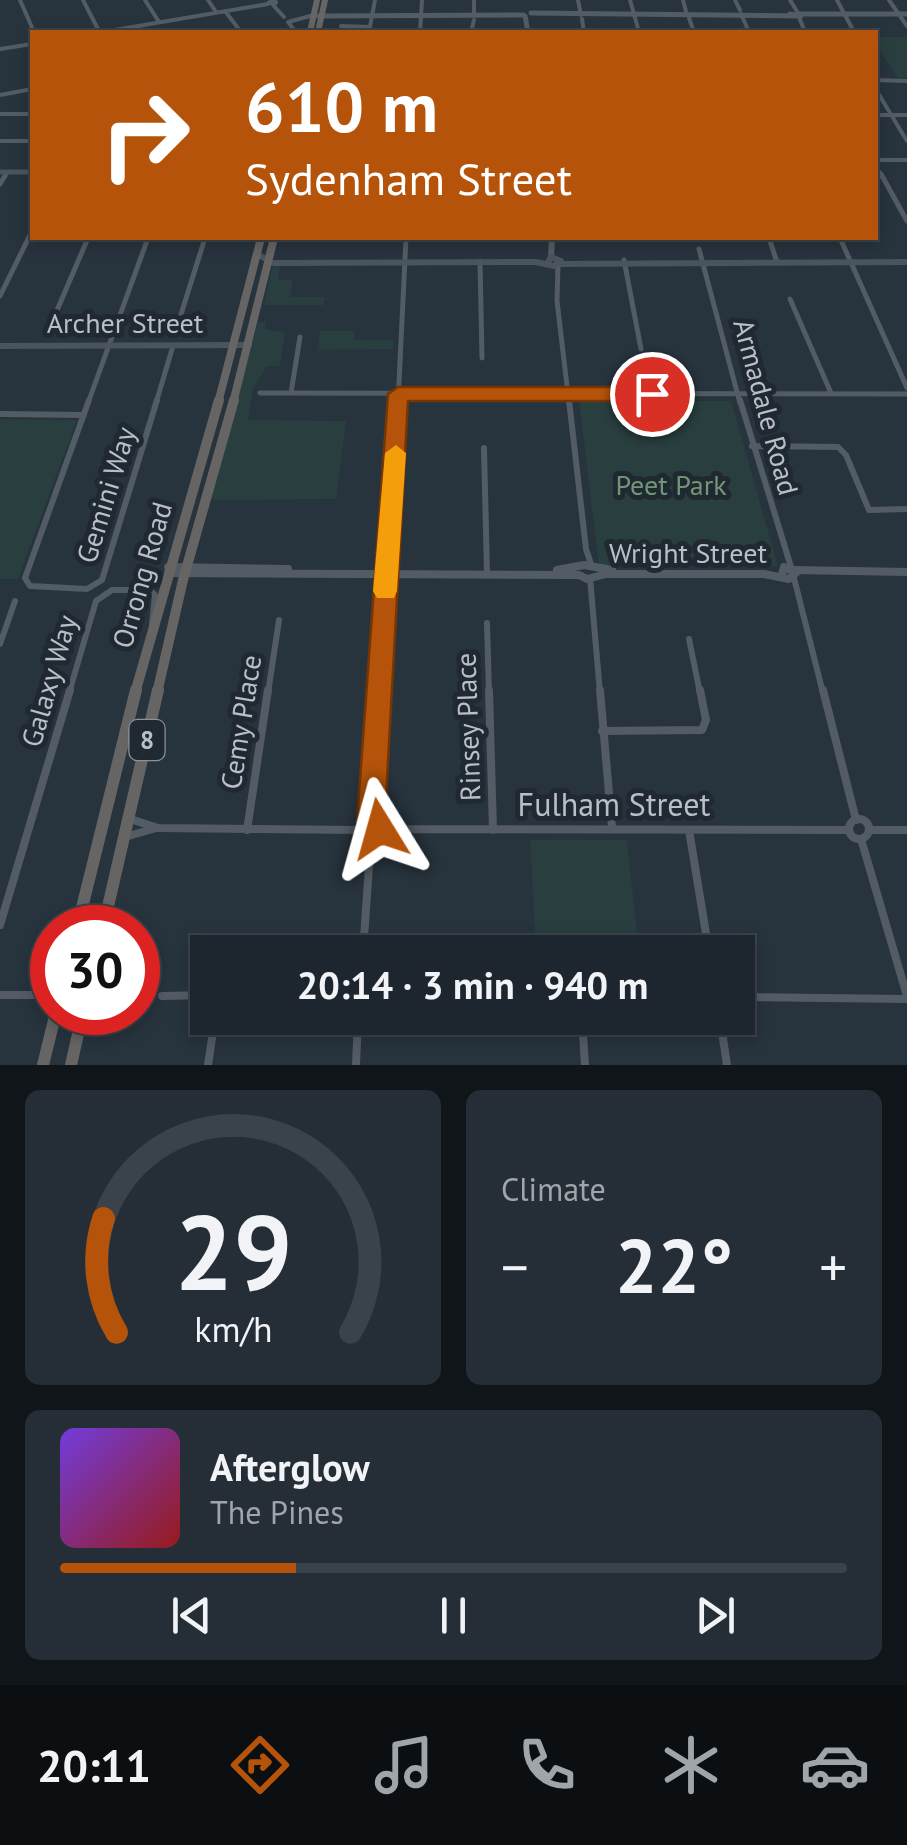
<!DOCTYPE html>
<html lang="en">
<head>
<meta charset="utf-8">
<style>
  body { margin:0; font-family:"PT Sans",sans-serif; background:#252e36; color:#f1f3f6; height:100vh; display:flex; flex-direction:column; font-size:38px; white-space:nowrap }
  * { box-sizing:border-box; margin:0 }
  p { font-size:32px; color:#a0a5aa }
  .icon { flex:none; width:55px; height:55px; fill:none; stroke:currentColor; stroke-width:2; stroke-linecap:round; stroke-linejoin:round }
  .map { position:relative; height:1065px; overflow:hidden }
  .sheet { display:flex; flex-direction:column; gap:25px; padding:25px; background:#101519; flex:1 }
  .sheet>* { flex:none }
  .guide { position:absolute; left:30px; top:30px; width:848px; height:210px; border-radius:0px; box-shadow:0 5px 15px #0003,0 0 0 2px #3b434a; background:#b45309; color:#fff; overflow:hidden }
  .speed { position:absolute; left:30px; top:905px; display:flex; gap:20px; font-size:50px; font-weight:700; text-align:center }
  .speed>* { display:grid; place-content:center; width:130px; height:130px; border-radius:50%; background:#1d262e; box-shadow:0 5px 15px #0003,0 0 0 2px #3b434a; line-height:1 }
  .speed .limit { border:15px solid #d22; background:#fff; color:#111 }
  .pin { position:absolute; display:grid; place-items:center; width:85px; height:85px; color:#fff; margin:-42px; border:5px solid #fff; border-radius:50%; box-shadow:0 2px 10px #0007 }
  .me { position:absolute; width:110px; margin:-55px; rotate:352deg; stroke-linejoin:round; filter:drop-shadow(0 0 8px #0008) }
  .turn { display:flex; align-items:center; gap:35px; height:210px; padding:0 50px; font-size:45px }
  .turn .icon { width:130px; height:130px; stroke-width:2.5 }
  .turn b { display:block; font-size:70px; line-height:85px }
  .big { font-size:75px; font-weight:600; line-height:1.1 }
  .sheet .card { flex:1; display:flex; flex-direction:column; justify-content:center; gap:15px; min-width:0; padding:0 35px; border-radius:15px; background:#252e36 }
  .sheet .dial { align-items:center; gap:0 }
  .dial svg { height:260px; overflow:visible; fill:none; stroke:#3b434a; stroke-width:7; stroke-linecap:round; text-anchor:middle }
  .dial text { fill:#f1f3f6; stroke:none }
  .song { display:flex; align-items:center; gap:30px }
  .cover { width:120px; height:120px; border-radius:15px; background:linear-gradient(135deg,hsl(260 70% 55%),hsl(0 70% 35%)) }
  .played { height:10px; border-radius:5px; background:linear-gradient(90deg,#b45309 30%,#3b434a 30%) }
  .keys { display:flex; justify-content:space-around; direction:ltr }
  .heat { display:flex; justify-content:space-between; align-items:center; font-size:55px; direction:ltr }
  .sheet .tiles { flex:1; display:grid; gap:25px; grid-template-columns:1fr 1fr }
  .card:last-child { grid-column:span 2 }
  .trip { position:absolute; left:190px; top:935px; width:565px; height:100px; border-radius:0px; background:#1d262e; box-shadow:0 5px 15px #0003,0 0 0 2px #3b434a; font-weight:600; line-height:100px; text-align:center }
  .tab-bar { display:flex; height:160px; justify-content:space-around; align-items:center; background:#0c0f12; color:#a0a5aa }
  .tab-bar .icon { width:70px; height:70px }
  .tab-bar .active { color:#b45309 }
  .tab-bar b { font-size:45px; color:#f1f3f6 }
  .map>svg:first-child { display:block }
  .green { fill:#293e3e }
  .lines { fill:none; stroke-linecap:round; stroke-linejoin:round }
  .minor-far3 { stroke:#535c65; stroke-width:4 }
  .minor-far2 { stroke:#535c65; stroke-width:5 }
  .minor-far1 { stroke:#535c65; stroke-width:6 }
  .minor { stroke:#535c65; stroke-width:8 }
  .tertiary-far2 { stroke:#535c65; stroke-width:5 }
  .tertiary-far1 { stroke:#535c65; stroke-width:6 }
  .tertiary { stroke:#535c65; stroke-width:8 }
  .secondary-far1 { stroke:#4a5460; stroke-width:5 }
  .secondary { stroke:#4a5460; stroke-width:6 }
  .trunk-far3 { stroke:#666563; stroke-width:6 }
  .trunk-far2 { stroke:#666563; stroke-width:8 }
  .trunk-far1 { stroke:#666563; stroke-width:10 }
  .trunk { stroke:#666563; stroke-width:12 }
  .route { fill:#b45309; stroke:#753606; stroke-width:2.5 }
  .slow { fill:#f59e0b }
  .labels { text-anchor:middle; stroke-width:10; stroke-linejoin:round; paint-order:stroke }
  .shield { fill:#202932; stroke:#8a929b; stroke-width:2.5 }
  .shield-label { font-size:25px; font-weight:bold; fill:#b7bfc8 }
  .street-label { font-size:28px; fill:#b7bfc8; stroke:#202932 }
  .park-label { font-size:28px; fill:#719676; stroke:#202932 }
  .near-street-label { font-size:32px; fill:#b7bfc8; stroke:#202932 }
</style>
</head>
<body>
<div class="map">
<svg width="907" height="1065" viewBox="0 0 907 1065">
  <rect width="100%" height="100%" fill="#27333d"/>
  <path class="green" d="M875,37H907V78H898L875,44Z
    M280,264L278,280H293L290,297H325L324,305H264L272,268Z
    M266,321L265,329L285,333L280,366H267L253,389L248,420L346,421L336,499L209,500L258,323Z
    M320,331H354V340H394L393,349L318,350Z
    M579,401H731L778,566L599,565Z
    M0,419L77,420L18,579H0Z
    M530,840H627L639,952H536Z"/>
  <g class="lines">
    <path class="minor-far3" d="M20,0L34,32
      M83,0L99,31
      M145,0L159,22
      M208,0L216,12
      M474,0V15
      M578,0L581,15
      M630,0L639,32
      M683,0L687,15
      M735,0L740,10
      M790,0L798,13
      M837,0L854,32
      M889,0L907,26
      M272,1L276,2V3H268Z
      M273,5L284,17
      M225,11L241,32
      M741,14L749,32
      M799,17L805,32
      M689,18L694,32
      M582,19L584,32
      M341,26L370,27
      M295,31L288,22L314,15
      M103,32L268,4
      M222,32L239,30
      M369,32L375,0
      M420,32L422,0
      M471,32L474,20
      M0,49L32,44
      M875,80L907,81
      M875,88L907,141
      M0,95L32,89
      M0,114H32
      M875,115H907
      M0,141H32
      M875,160H907
      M875,164L882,177
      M4,177L7,172"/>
    <path class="minor-far2" d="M881,174L907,221
      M0,184L6,174
      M769,238L777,262
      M840,238L907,388
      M699,249L740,403
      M624,260L641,349
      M480,261L482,358
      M558,265L557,301L569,403
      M0,296L32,231
      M790,299L831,393
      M52,322L88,238
      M177,327L205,238
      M260,393L907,394
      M291,393L300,337
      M88,403L148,238
      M156,403L173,346
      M398,403L406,238"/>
    <path class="minor-far1" d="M89,400L25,578L30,586L87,589L102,580L157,400
      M569,400L586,549L592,567
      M740,400L791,567
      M0,414L84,415
      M752,446L838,447L846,455L869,510L907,509
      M484,448L487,573
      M590,578L600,693
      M794,578L823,693
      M487,623L489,693
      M689,639L700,693
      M0,644L15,601
      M69,693L96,601L112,590H150L155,595L152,624
      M268,693L279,620
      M380,693L398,400"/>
    <path class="minor" d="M489,690L493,830
      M600,690L612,828
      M823,690L856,820
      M602,731L702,730L706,720L700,690
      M130,819L158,828L362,830
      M849 829a10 10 0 1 1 20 0a10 10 0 1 1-20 0Z
      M362 829a9 9 0 1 1 18 0a9 9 0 1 1-18 0Z
      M371,821L380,690
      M379,829L849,830
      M247,830L268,690
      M689,830L709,952
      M870,830H907
      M125,837L156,828
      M861,839L907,996
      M0,925L70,690
      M363,952L371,838
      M0,995H52
      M162,996L208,995
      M738,997L907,999
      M582,1018L585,1065
      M720,1018L727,1065
      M208,1065L215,1018
      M356,1065L358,1018"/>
    <path class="tertiary-far2" d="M531,13L801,16L790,14
      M800,14H907
      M318,16L523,15
      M525,16L528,32"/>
    <path class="tertiary-far1" d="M551,257L552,238"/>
    <path class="tertiary" d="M168,567L288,569
      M557,570L584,565L612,570
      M794,570L907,572
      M168,573L579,575L587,579L606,574H764L789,579L796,573L784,567L782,575"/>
    <path class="secondary-far1" d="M0,172H32"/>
    <path class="secondary" d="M257,254L273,263L536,262L554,266L561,261L551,257L547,264
      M559,264L907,262
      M0,346L249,345"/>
    <path class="trunk-far3" d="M310,32L317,0
      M318,32L325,0"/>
    <path class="trunk-far2" d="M218,403L261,238
      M233,403L274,238"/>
    <path class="trunk-far1" d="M135,693L219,400
      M157,693L183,580L234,400"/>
    <path class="trunk" d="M77,928L136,690
      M103,928L158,690
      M43,1065L56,1012
      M71,1065L83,1012"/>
  </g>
  <path class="route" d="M398,387H652L662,394L652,401H408L385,816L394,829L390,839L380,843L369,839L357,821L388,394Z"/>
  <path class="slow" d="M396,445L406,453L397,591L394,598H377L373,591L385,453Z"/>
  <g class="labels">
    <rect class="shield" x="129.5" y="720" width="35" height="40" rx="8"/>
    <g class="shield-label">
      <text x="147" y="749">8</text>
    </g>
    <g class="street-label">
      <text x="125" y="333">Archer Street</text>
      <text transform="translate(766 407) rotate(75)" y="10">Armadale Road</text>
      <text transform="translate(106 495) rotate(-73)" y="10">Gemini Way</text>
      <text x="688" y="563">Wright Street</text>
      <text transform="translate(142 575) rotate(-74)" y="10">Orrong Road</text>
      <text transform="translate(49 681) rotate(-74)" y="10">Galaxy Way</text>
      <text transform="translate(241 722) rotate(-81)" y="10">Cemy Place</text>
      <text transform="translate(468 727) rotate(-92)" y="10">Rinsey Place</text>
    </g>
    <g class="park-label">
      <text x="671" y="495">Peet Park</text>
    </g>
    <g class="near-street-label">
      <text x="614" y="816">Fulham Street</text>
    </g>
  </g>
</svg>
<div class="speed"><div class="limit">30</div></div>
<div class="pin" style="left:652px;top:394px;background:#d93025"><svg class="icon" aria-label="arrive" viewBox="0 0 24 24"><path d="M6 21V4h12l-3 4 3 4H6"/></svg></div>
<svg class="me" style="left:380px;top:829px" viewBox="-20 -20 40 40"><path d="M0-17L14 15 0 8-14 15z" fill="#b45309" stroke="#fff" stroke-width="4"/></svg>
<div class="trip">20:14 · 3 min · 940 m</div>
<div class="guide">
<div class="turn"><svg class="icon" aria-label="right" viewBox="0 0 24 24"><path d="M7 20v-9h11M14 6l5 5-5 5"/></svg><div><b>610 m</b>Sydenham Street</div></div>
</div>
</div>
<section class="sheet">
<div class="tiles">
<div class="card dial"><svg viewBox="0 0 100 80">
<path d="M14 69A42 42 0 1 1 86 69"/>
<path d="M14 69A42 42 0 0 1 10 34" stroke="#b45309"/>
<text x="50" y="56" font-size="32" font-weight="700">29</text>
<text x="50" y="72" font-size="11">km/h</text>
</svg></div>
<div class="card"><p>Climate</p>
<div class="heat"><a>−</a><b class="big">22°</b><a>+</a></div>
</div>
<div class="card">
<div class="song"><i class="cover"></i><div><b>Afterglow</b><p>The Pines</p></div></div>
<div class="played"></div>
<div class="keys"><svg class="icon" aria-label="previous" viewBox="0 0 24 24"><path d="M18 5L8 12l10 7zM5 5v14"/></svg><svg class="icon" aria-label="pause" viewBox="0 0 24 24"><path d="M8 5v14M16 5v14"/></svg><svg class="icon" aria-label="next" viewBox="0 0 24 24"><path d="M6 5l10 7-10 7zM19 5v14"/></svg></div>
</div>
</div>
</section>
<nav class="tab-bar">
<b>20:11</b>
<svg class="icon active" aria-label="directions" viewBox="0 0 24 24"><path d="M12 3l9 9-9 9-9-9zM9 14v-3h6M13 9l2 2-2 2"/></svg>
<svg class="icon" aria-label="music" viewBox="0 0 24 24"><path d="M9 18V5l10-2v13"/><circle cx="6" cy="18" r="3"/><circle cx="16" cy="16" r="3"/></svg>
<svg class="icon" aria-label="phone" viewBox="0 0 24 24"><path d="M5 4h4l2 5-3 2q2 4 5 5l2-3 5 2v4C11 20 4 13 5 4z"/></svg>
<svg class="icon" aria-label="climate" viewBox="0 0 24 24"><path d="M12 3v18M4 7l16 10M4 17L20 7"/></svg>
<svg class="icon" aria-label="car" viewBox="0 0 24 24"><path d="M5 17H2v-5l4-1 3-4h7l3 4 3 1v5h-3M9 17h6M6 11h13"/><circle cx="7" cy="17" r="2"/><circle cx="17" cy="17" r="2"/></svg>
</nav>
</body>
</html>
